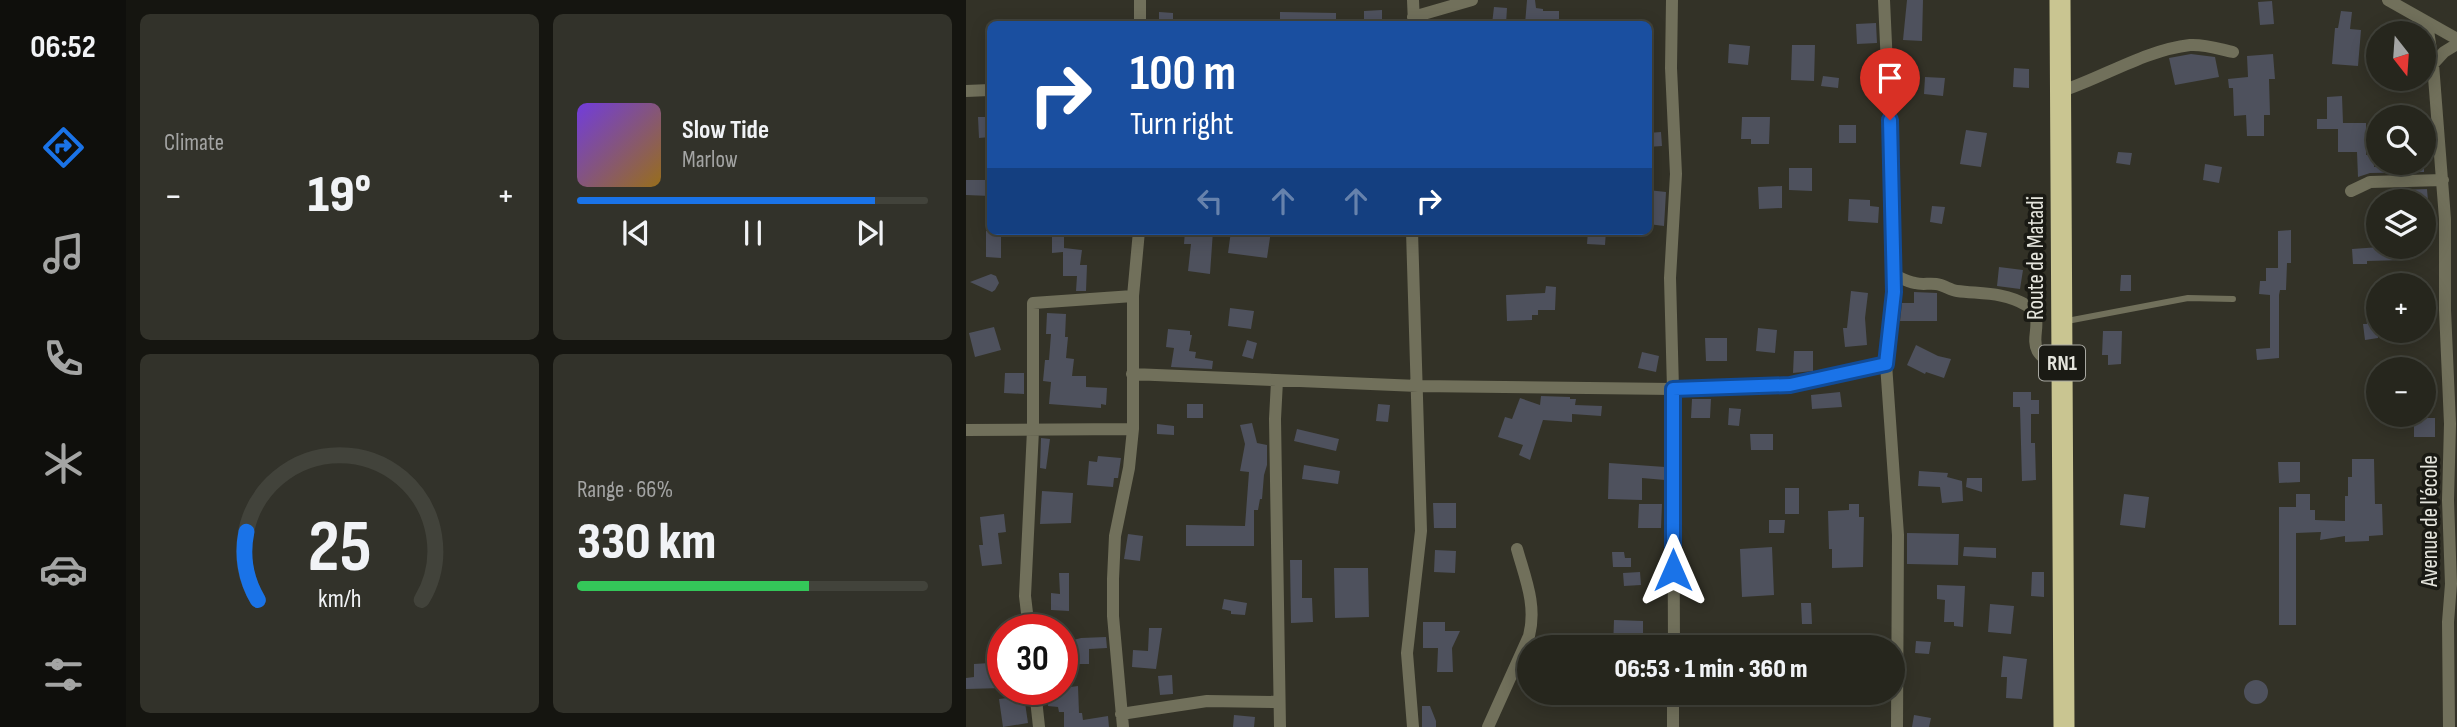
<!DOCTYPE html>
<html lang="en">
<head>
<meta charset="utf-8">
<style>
  body { margin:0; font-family:"Sofia Sans Condensed",sans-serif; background:#32322a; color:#f1f3f6; height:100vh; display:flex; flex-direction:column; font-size:26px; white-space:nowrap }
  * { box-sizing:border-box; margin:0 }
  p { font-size:23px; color:#a4a5a4 }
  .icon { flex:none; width:38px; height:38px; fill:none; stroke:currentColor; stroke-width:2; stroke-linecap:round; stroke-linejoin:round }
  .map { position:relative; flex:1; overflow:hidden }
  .panel { display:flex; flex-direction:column; gap:14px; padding:14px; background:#151510; width:840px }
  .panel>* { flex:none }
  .hud { position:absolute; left:21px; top:21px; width:665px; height:214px; border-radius:10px; box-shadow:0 4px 18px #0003,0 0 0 2px #42433b; background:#1a4fa0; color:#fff; overflow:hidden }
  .needle { width:46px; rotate:163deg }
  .controls { position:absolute; left:1400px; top:21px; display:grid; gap:14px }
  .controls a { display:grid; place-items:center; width:70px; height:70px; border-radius:50%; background:#26261d; box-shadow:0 4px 18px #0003,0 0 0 2px #42433b; font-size:35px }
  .speed { position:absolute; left:21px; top:614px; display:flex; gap:14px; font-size:35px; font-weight:700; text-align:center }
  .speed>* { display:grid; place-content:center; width:91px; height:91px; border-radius:50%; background:#26261d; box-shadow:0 4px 18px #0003,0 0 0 2px #42433b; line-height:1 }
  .speed .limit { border:10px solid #d22; background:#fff; color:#111 }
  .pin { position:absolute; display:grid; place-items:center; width:60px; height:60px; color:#fff; margin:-72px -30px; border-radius:50% 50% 50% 0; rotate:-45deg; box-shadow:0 0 7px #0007 }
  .pin .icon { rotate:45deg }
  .me { position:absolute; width:77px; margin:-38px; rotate:0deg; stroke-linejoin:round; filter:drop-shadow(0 0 5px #0008) }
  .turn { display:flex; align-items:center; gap:24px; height:147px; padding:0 28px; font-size:32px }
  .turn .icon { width:91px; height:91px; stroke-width:2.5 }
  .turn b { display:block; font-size:49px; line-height:60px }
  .lanes { display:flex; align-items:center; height:66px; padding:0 28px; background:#0003; justify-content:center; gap:35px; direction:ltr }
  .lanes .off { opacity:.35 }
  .big { font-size:52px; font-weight:800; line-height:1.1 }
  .panel .card { flex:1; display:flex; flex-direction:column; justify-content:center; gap:10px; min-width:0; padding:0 24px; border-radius:10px; background:#32322a }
  .panel .dial { align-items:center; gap:0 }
  .dial svg { height:182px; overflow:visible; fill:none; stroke:#42433b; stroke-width:7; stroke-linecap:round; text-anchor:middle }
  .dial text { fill:#f1f3f6; stroke:none }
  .song { display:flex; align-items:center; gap:21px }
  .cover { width:84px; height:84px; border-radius:10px; background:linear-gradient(135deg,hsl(260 70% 55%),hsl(40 70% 35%)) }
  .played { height:7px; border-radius:4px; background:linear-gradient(90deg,#1a73e8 85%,#42433b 85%) }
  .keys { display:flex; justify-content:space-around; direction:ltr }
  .heat { display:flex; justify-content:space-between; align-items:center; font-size:38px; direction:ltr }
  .charge { height:10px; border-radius:5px; background:linear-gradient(90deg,#34c759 66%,#42433b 0) }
  .panel .tiles { flex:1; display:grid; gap:14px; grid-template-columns:repeat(2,1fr) }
  .trip { position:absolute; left:551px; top:635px; width:388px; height:70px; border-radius:35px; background:#26261d; box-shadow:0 4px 18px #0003,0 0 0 2px #42433b; font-weight:800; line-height:70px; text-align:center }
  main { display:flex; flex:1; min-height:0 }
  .tab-bar { display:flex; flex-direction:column; width:126px; justify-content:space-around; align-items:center; background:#0f0f0c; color:#a4a5a4 }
  .tab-bar .icon { width:49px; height:49px }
  .tab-bar .active { color:#1a73e8 }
  .tab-bar b { font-size:32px; color:#f1f3f6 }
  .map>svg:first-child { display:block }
  .building { fill:#4e515d }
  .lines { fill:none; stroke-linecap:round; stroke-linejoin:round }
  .lane { stroke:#71705b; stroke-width:6 }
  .street { stroke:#71705b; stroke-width:12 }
  .highway { stroke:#c9c591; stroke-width:21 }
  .route-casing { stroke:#114b97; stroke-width:18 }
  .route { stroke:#1a73e8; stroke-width:12 }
  .labels { text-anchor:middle; stroke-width:7; stroke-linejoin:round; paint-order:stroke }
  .shield { fill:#1a1a14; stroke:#a8a8a1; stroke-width:2 }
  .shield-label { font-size:21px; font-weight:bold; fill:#e5e5dd }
  .street-label { font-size:23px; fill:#e5e5dd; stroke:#1a1a14 }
</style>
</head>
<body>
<main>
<nav class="tab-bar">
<b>06:52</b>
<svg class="icon active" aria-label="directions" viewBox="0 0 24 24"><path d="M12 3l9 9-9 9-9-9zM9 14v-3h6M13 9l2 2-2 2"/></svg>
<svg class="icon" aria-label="music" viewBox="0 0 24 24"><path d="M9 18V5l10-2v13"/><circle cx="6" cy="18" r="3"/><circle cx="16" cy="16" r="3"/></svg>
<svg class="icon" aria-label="phone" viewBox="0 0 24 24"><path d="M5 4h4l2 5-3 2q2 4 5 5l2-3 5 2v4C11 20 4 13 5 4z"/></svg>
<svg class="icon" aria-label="climate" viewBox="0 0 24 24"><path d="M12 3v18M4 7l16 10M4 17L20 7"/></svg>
<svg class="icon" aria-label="car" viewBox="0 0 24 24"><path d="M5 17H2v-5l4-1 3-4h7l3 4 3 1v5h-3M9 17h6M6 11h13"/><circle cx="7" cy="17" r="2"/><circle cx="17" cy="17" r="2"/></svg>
<svg class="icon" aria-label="filters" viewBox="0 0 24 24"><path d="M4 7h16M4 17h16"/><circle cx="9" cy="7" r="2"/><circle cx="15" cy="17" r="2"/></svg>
</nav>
<section class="panel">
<div class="tiles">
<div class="card"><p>Climate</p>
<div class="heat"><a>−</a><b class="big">19°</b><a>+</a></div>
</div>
<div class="card">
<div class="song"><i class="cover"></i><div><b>Slow Tide</b><p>Marlow</p></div></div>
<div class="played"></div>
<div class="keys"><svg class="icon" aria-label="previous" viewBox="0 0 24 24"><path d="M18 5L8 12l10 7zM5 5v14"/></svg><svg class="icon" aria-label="pause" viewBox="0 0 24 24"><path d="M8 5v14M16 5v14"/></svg><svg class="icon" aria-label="next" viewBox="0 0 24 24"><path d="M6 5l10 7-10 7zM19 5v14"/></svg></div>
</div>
<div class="card dial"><svg viewBox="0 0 100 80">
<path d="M14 69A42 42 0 1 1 86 69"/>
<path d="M14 69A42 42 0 0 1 9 39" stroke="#1a73e8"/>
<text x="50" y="56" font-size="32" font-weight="700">25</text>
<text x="50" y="72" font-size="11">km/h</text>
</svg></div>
<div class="card"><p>Range · 66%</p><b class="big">330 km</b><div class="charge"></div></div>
</div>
</section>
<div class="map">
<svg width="1491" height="727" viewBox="0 0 1491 727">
  <rect width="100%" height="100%" fill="#333227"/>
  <path class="building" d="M561,0H569L570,8L577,9V11H593V24H559Z
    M941,0H957L956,41L937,40Z
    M1306,1L1308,24L1294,25L1292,2Z
    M528,7L541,8L540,24H526Z
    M416,10V20L398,21V11Z
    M1375,11L1386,12L1384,29L1395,30L1392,66L1366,64L1369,28H1372Z
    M193,12L207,13V24H193Z
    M314,12L370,13V24H314Z
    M910,23L911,43L891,44L890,24Z
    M763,44L784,46L782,65L762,63Z
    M826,45H849L848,81L825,80Z
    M1225,54L1249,57L1253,77L1209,85L1203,58Z
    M1307,54L1309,79H1303L1304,115H1298V136H1281L1280,115L1268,116L1267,88H1263L1262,79L1282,77L1281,56Z
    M1048,68L1063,69V88L1047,87Z
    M857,76L873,78L872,88L855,86Z
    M959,77L979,78L977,96L958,94Z
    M1376,96L1377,123H1400V155L1408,154V167L1458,165V172L1404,173L1392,177L1391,152H1372V129H1351V119H1361V97Z
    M1421,108H1450V117H1421Z
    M12,117H24V137L13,138Z
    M776,117H804L803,144H785V139H775Z
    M873,125H890V143H873Z
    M1000,130L1021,133L1015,167L994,164Z
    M695,132L696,146L682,147V133Z
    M1152,152L1166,153L1164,165L1150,163Z
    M1239,164L1256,167L1253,183L1237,180Z
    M823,168H846V191L823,190Z
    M0,180H24V196L0,195Z
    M816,186V208L793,209L792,187Z
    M1461,189L1462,201H1435L1434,190Z
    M682,190L700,192L698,226L682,224Z
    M883,199L904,200V206L913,207L912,223L882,221Z
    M966,206L979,207L976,224L964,222Z
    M1325,230V263H1321L1320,290H1314L1313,295V358L1291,360L1290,349L1304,348V295L1293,294L1294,281H1300V268H1312V231Z
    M20,231H35V258L20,257Z
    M219,231H247L244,274L222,271L225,244H218Z
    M265,231H305L301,258L262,253Z
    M622,231H640L639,245L621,244Z
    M86,236H98V248L116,250L114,265H121L120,291H110L111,276H97V252L86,253Z
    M1414,247H1438V260L1401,261V264H1387L1386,249Z
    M1033,267L1057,270L1054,289L1031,286Z
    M25,274L30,276L33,283L29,290L26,292L4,282Z
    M1155,275H1165V291H1154Z
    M580,286L590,287L589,310H572V315H566V320L541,321L540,295L579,293Z
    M885,291L902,293L899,318L901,345L879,347L877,328H881Z
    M948,292L971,293V321H934L936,303H948Z
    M1412,304V338L1399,340L1397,324H1401L1399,306Z
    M264,308L288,311L285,329L262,326Z
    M81,313L100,314L99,337H102L100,358L108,359L106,376H120V387L141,388L140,405L135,404V408L83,404L85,382L77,381L79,360H83L85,334H80Z
    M28,327L35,350L9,357L3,333Z
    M792,328L811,330L809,353L790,351Z
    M202,329L224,331V335H226L223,351L230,352L229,358L247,361L246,369L205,367L208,348L200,347Z
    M1137,331H1156L1155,364L1142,365V355H1136Z
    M739,338H761V361H740Z
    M281,340L291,343L287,359L276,356Z
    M950,345L972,356L985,359L978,378L960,372L959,374L941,365Z
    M828,351H847V371L827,373Z
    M676,352L693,356L690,372L672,368Z
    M39,373H58V394L38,393Z
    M874,392L876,407L846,409L845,395Z
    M1047,392H1065V400H1073V414H1065V443H1069L1070,480L1056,481L1054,407H1047Z
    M575,396L604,397V399H610L609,405L636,406L635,416L606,414V422L577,420L564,460L553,455L557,445L532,437L539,417L546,419L554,398L574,405Z
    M726,399H745L744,418H725Z
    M221,404H237V418H221Z
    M412,404L424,405L422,422L410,421Z
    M763,408L775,409L773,426L762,425Z
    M1448,418H1469V437H1448Z
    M286,423L291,443L301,445V465L298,475L296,499H294L292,510H288V546H220V525L279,526L283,472L274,471L279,444L274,425Z
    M191,424L208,426V435L191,434Z
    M331,429L373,439L370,451L328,441Z
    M784,434H807V450H785Z
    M75,438L84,439L80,469L74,468Z
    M132,456L155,458L152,478H148L147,487L121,485L123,461L131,462Z
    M1386,459H1408L1409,504H1416L1417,535L1403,536V541L1379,542V536L1354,540L1355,532L1330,533V625H1313V507H1330V494H1344V510H1349V520L1379,521V496H1382V477H1386Z
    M1312,462H1334V482L1313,483Z
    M643,463L699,467V480L676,478V500L642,499Z
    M338,465L374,471L372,484L336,479Z
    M953,471L982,473L981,477L996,481L997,501L976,503L974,487L952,486Z
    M1001,478H1016V492L1000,487Z
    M819,488H833V514H819Z
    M76,491L107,493L105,523L74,524Z
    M1158,494L1183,497L1179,528L1154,525Z
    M467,503H490V528H468Z
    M673,504H696L695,528H672Z
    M883,504H893V517H898L897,567L866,568V549H863L862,511L883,510Z
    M38,514L40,532L32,533L36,564L16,566L13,545H17L14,517Z
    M803,520H819L818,533H803Z
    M941,533L993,534L992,565L941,564Z
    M162,534L177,536L174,561L158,559Z
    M806,547L808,595L776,597L774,549Z
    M998,547L1030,548V558L997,556Z
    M469,550L490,551L489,573L468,572Z
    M646,552H658L659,558H665V567H647Z
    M324,560H336V598H346L347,622L325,623Z
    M368,568H402L403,617L369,618Z
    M674,572L675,585L658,586L657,573Z
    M1066,572H1078V597L1065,596Z
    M93,573H103V611L85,610V593L94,594Z
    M971,585L999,586L997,627L988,626V622H978L979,600L971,599Z
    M258,599L281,603L279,615L265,614V611L256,609Z
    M835,603H845L846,624H836Z
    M1024,604L1048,606L1045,634L1022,632Z
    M648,620L677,621V648H647Z
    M457,622H479V631H494L486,648L487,672H471L472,648H457Z
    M183,628H196L190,669L166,667L167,650L182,651Z
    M140,637L141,648L123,649V664H96V643L115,638Z
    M950,641L965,642L963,654L949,653Z
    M1037,656L1061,659L1056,699L1040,698L1041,677H1035Z
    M24,661L37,662V688L0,689V678L8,677V664L24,663Z
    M206,675L207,694L194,695L192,676Z
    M1278 692a12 12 0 1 1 24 0a12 12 0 1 1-24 0Z
    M112,686L113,713H116L117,720L142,716L143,727H98V712H93L92,707L82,706L83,690Z
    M58,696L62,723L37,727L33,699Z
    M456,706H464L470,721V727H456Z
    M268,715L289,717L288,727H267Z
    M948,715L965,718L963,727H946Z"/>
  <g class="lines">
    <path class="lane" d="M1101,321L1222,298L1267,299"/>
    <path class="street" d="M174,0V24
      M447,0L448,24
      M706,0L705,68L710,174L704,278L707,389L708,648
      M918,0L928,220V292L920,364L932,535L931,727
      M1422,0L1491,39
      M447,17L506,0
      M1461,23L1467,64L1479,219V310L1484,424L1482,500L1485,584L1482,622L1483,727
      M1467,64L1478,52L1491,44
      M0,91L24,90
      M1096,91C1138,77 1180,50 1224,45C1239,44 1253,49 1267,52
      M1385,191L1404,182L1477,180
      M446,231L455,531L441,653L447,727
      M928,275C935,278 942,282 949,283C956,285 963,283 970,284C978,285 984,290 991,291C1015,294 1038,292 1060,305C1088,322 1045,352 1096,366
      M166,374L452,386L707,389L824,385L920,364
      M311,381L309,419L314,727
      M0,430L167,429
      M63,630L59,596L67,430V303L167,296
      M69,690L73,727
      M155,714L241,701L313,702
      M157,727L147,616V579L149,536L163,468L167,429V296L173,231
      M522,727L563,636C571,605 559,578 551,549
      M707,727V693"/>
    <path class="highway" d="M1094,0L1098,727"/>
  </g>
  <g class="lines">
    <defs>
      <path id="route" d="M707,570V389L824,385L920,364L928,292L924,120"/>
    </defs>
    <use href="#route" class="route-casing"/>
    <use href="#route" class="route"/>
  </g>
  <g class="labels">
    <rect class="shield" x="1073" y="345.5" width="46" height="35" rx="5"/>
    <g class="shield-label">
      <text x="1096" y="370">RN1</text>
    </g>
    <g class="street-label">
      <text transform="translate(1069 258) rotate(-90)" y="8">Route de Matadi</text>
      <text transform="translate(1463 521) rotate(-90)" y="8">Avenue de l'école</text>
    </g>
  </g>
</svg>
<div class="controls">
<a><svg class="needle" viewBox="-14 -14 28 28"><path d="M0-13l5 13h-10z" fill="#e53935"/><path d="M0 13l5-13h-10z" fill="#a4a5a4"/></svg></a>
<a><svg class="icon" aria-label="search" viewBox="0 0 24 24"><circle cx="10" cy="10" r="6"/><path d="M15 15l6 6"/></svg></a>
<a><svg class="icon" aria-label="layers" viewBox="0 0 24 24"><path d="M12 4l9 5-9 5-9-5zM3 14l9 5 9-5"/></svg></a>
<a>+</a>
<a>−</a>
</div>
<div class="speed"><div class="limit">30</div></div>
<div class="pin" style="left:924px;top:120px;background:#d93025"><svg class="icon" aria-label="arrive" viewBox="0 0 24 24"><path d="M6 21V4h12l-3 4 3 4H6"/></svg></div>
<svg class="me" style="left:707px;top:570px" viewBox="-20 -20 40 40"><path d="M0-17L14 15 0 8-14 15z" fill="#1a73e8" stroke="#fff" stroke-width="4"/></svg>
<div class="trip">06:53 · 1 min · 360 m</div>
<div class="hud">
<div class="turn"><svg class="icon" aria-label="right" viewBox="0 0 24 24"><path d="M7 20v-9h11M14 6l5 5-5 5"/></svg><div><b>100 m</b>Turn right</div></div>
<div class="lanes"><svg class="icon off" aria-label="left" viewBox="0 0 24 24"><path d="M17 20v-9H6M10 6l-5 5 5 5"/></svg><svg class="icon off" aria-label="ahead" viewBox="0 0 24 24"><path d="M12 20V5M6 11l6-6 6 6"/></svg><svg class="icon off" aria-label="ahead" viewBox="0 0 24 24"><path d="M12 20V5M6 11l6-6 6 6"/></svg><svg class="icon" aria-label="right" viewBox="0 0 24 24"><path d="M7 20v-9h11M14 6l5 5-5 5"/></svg></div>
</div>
</div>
</main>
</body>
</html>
